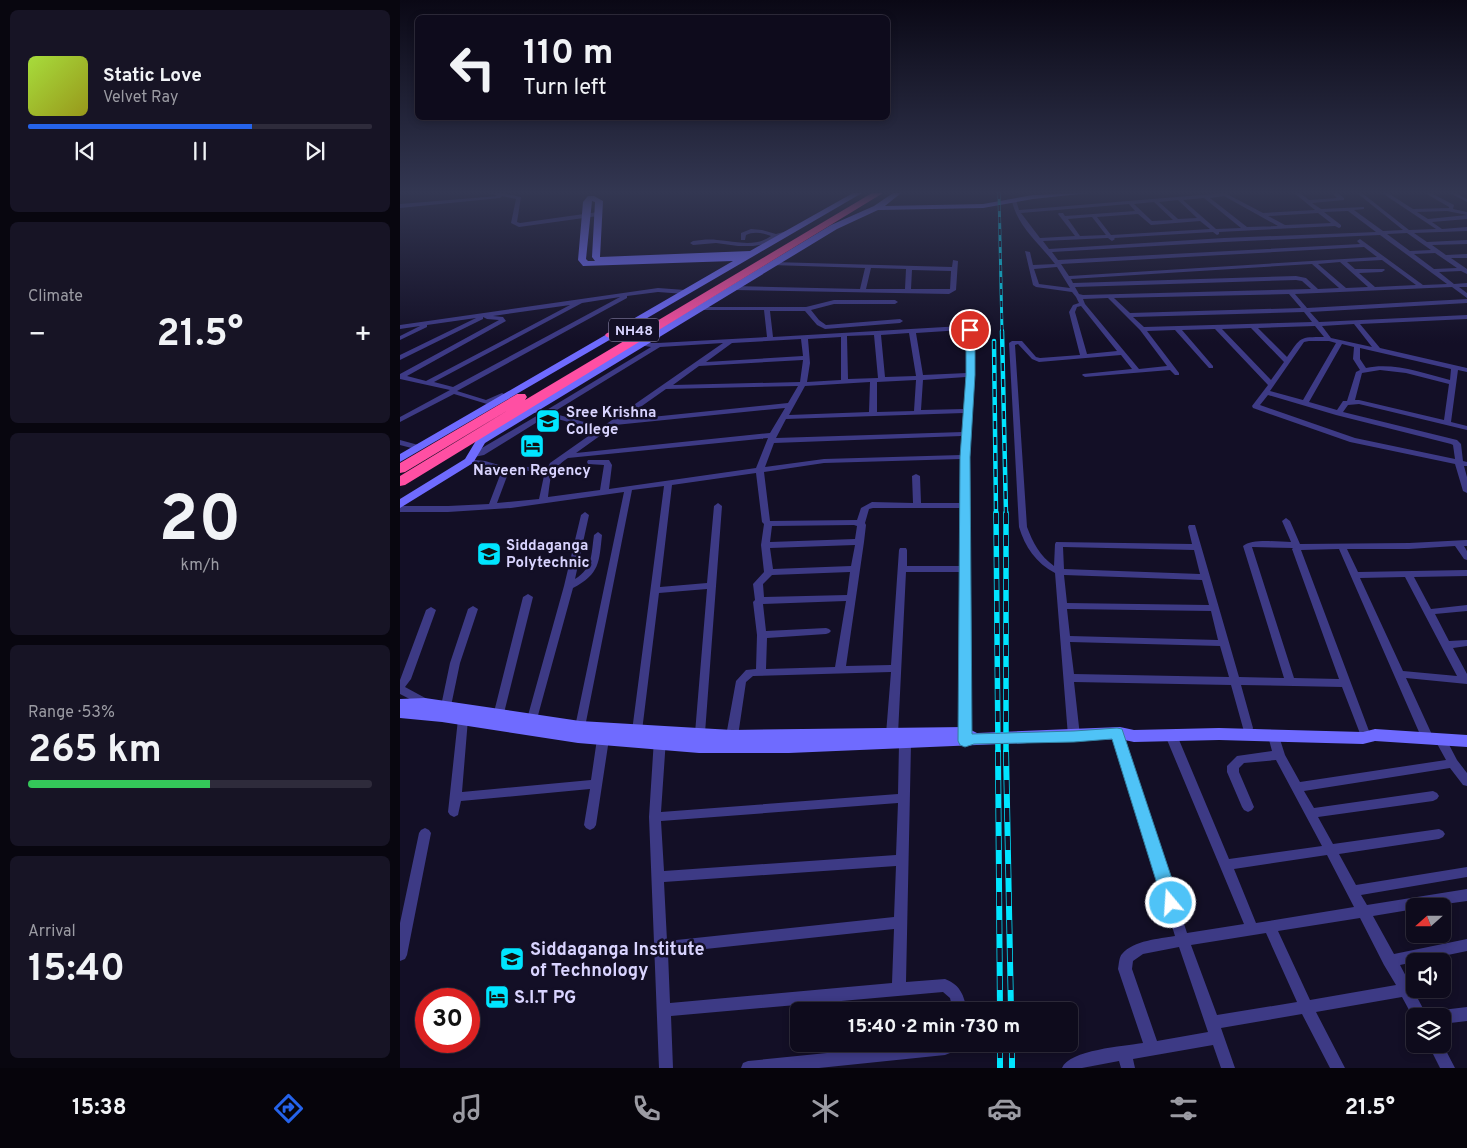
<!DOCTYPE html>
<html lang="en">
<head>
<meta charset="utf-8">
<style>
  body { margin:0; font-family:Overpass,sans-serif; background:#171425; color:#f1f3f6; height:100vh; display:flex; flex-direction:column; font-size:19px; white-space:nowrap }
  * { box-sizing:border-box; margin:0 }
  p { font-size:16px; color:#9b9ba3 }
  .icon { flex:none; width:28px; height:28px; fill:none; stroke:currentColor; stroke-width:2; stroke-linecap:round; stroke-linejoin:round }
  .map { position:relative; flex:1; overflow:hidden }
  .details { display:flex; flex-direction:column; gap:10px; padding:10px; background:#08060f; width:400px }
  .details>* { flex:none }
  .hud { position:absolute; left:15px; top:15px; width:475px; height:105px; border-radius:8px; box-shadow:0 2px 8px #0003,0 0 0 1px #2e2b3b; background:#0e0b1c; color:#f1f3f6; overflow:hidden }
  .needle { width:32px; rotate:249deg }
  .fabs { position:absolute; left:1006px; top:898px; display:grid; gap:10px }
  .fabs a { display:grid; place-items:center; width:45px; height:45px; border-radius:8px; background:#0e0b1c; box-shadow:0 2px 8px #0003,0 0 0 1px #2e2b3b; font-size:25px }
  .speed { position:absolute; left:15px; top:988px; display:flex; gap:10px; font-size:25px; font-weight:700; text-align:center }
  .speed>* { display:grid; place-content:center; width:65px; height:65px; border-radius:50%; background:#0e0b1c; box-shadow:0 2px 8px #0003,0 0 0 1px #2e2b3b; line-height:1 }
  .speed .limit { border:8px solid #d22; background:#fff; color:#111 }
  .pin { position:absolute; display:grid; place-items:center; width:42px; height:42px; color:#fff; margin:-21px; border:2px solid #fff; border-radius:50%; box-shadow:0 1px 5px #0007 }
  .me { position:absolute; width:55px; margin:-28px; rotate:342deg; stroke-linejoin:round; filter:drop-shadow(0 0 4px #0008) }
  .turn { display:flex; align-items:center; gap:18px; height:105px; padding:0 25px; font-size:22px }
  .turn .icon { width:65px; height:65px; stroke-width:2.5 }
  .turn b { display:block; font-size:35px; line-height:42px }
  .big { font-size:38px; font-weight:700; line-height:1.1 }
  .details .card { flex:1; display:flex; flex-direction:column; justify-content:center; gap:8px; min-width:0; padding:0 18px; border-radius:8px; background:#171425 }
  .details .dial { align-items:center; gap:0 }
  .dial b { font-size:65px; line-height:1 }
  .song { display:flex; align-items:center; gap:15px }
  .cover { width:60px; height:60px; border-radius:8px; background:linear-gradient(135deg,hsl(80 70% 55%),hsl(60 70% 35%)) }
  .played { height:5px; border-radius:2px; background:linear-gradient(90deg,#2563eb 65%,#2e2b3b 65%) }
  .keys { display:flex; justify-content:space-around; direction:ltr }
  .heat { display:flex; justify-content:space-between; align-items:center; font-size:28px; direction:ltr }
  .charge { height:8px; border-radius:4px; background:linear-gradient(90deg,#34c759 53%,#2e2b3b 0) }
  .trip { position:absolute; left:390px; top:1002px; width:288px; height:50px; border-radius:8px; background:#0e0b1c; box-shadow:0 2px 8px #0003,0 0 0 1px #2e2b3b; font-weight:700; line-height:50px; text-align:center }
  .dock { display:flex; height:80px; justify-content:space-around; align-items:center; background:#06040b; color:#9b9ba3 }
  .dock .icon { width:35px; height:35px }
  .dock .active { color:#2563eb }
  .dock b { font-size:22px; color:#f1f3f6 }
  main { display:flex; flex:1; min-height:0 }
  .map>svg:first-child { display:block }
  .lines { fill:none; stroke-linecap:round; stroke-linejoin:round }
  .street { fill:#3d3a85; fill-rule:evenodd }
  .secondary { fill:#6f6bff; fill-rule:evenodd }
  .highway { fill:#ff4fa3; fill-rule:evenodd }
  .rail-far3-casing { stroke:#00e5ff; stroke-width:3 }
  .rail-far2-casing { stroke:#00e5ff; stroke-width:4.5 }
  .rail-far1-casing { stroke:#00e5ff; stroke-width:5.5 }
  .rail-casing { stroke:#00e5ff; stroke-width:6 }
  .rail-far3 { stroke:#130f26; stroke-width:2; stroke-dasharray:6; stroke-linecap:butt }
  .rail-far2 { stroke:#130f26; stroke-width:2.5; stroke-dasharray:8; stroke-linecap:butt }
  .rail-far1 { stroke:#130f26; stroke-width:4; stroke-dasharray:11; stroke-linecap:butt }
  .rail { stroke:#130f26; stroke-width:4.5; stroke-dasharray:14; stroke-linecap:butt }
  .route { fill:#4fc3f7; stroke:#337fa1 }
  .labels { text-anchor:middle; stroke-width:5; stroke-linejoin:round; paint-order:stroke }
  .shield { fill:#130f26; stroke:#9e99be; stroke-width:1 }
  .shield-label { font-size:14px; font-weight:bold; fill:#d9d4ff }
  .poi-label { font-size:15px; font-weight:bold; fill:#d9d4ff; stroke:#130f26; text-anchor:start }
  .near-poi-label { font-size:18px; font-weight:bold; fill:#d9d4ff; stroke:#130f26; text-anchor:start }
</style>
</head>
<body>
<main>
<section class="details">
<div class="card">
<div class="song"><i class="cover"></i><div><b>Static Love</b><p>Velvet Ray</p></div></div>
<div class="played"></div>
<div class="keys"><svg class="icon" aria-label="previous" viewBox="0 0 24 24"><path d="M18 5L8 12l10 7zM5 5v14"/></svg><svg class="icon" aria-label="pause" viewBox="0 0 24 24"><path d="M8 5v14M16 5v14"/></svg><svg class="icon" aria-label="next" viewBox="0 0 24 24"><path d="M6 5l10 7-10 7zM19 5v14"/></svg></div>
</div>
<div class="card"><p>Climate</p>
<div class="heat"><a>−</a><b class="big">21.5°</b><a>+</a></div>
</div>
<div class="card dial"><b>20</b><p>km/h</p></div>
<div class="card"><p>Range · 53%</p><b class="big">265 km</b><div class="charge"></div></div>
<div class="card"><p>Arrival</p><b class="big">15:40</b></div>
</section>
<div class="map">
<svg width="1067" height="1068" viewBox="0 0 1067 1068">
  <rect width="100%" height="100%" fill="#130f26"/>
  <g class="lines">
    <path class="street" d="M90,193H102L121,197L117,222L120,223L198,212L201,214L198,216L119,227L111,223L116,199L102,196L100,198L0,208V204L98,196Z
      M657,193H661V194L659,195Z
      M825,193L863,213L915,210L894,193H900L909,200L937,198L932,193H938L944,198V200L912,203L921,209L964,207V209L954,210L983,231L1003,230L957,193H962L1009,230L1036,229L982,193H988L1013,209L1049,208V207L1025,193H1031L1054,205L1053,209L1067,212V219L1032,222L1042,229L1067,227V231L1014,233L1027,242L1067,240V244L1032,245L1046,255L1067,254V258H1051L1067,269V274L1061,271L1039,272L1054,284L1067,283V287H1059L1067,293V298L1052,287L895,294L907,308L1067,299V303L910,312L919,322L1067,315V319L960,324L980,348L1067,368V372L1058,370L1051,422L1067,426V430L959,404L948,405L943,412L1057,440L1061,444L1063,461L1067,462V466H1064L1067,477V493L1063,491L1055,464L950,442L853,408L852,406L868,385L815,329L782,330L813,366V368H809L775,330L747,331L779,373V375H775L770,370L685,377L682,375L683,374L732,369L721,355L639,362L632,359L618,344L615,345L627,527C633,543 640,556 654,566L655,544L656,542L792,544L788,527L789,525H795L839,677L884,678L843,546C852,538 878,542 891,542L882,521L886,518L890,521L900,544L1009,543L1067,540V546H1064L1067,551V560L1064,559L1055,546L1009,549H947L958,572L1067,570V576L1014,577L1031,609L1067,605V611L1035,614L1049,641L1067,640V646L1053,648L1067,674V684L1006,678L1034,739L1032,742L1028,743L1024,742L1022,739L939,549L901,550L969,731L968,734L964,735L960,734L959,731L942,687L841,685L853,728L852,731L848,732L844,731L843,728L831,685L674,682L680,736L678,739L674,740L670,739L668,736L655,573C636,563 625,547 619,527L609,343L612,341H622L636,357L640,358L680,355L669,312L673,305L679,303L676,297L672,292L636,287L633,285L625,251L630,252L633,265L655,264C640,244 617,226 612,201L616,200L619,210ZM824,196L878,226L847,227L810,198ZM804,198L841,228L816,229L783,200ZM778,200L797,218L778,219L759,202ZM754,202L773,220L752,221L734,204ZM729,204L735,211L665,216L663,213H659L658,214L675,236L640,238L621,213ZM948,211L976,232L824,238L649,249L643,241L708,238L712,241L715,239L714,238L813,232L817,235L819,234V232L935,226L939,228L941,227V225L924,212ZM1047,211L1067,215L1028,219L1017,212ZM918,213L931,223L885,225L868,216ZM738,214L751,225L800,221L810,229L711,235L697,217ZM692,217L706,235L680,236L668,219ZM1007,233L1031,250L1010,251L987,234ZM980,235L1047,284L1023,285L960,239L957,241L960,244L658,260L652,252L824,242ZM964,247L977,257L669,276L661,264ZM1035,253L1057,268L1034,269L1014,254ZM982,260L1016,285L975,287L959,273L982,272L985,270L984,269H955L947,262ZM940,262L968,287L946,288L918,264ZM912,264L939,288L918,289L906,278L896,276L673,283L671,279ZM657,267L670,288L639,284L634,269ZM896,280L902,281L911,289L683,295L679,294L675,287ZM889,294L901,308L730,313L714,298ZM708,298L740,330L767,366L739,369L685,304L683,299ZM681,306L717,351L687,354L675,312L677,307ZM904,312L912,322L744,327L733,317ZM954,324L972,347L931,338L922,326ZM915,326L924,337C899,337 901,337 887,357L858,328ZM851,328L884,362L871,380L822,329ZM909,341H929L936,343L903,400L870,391L904,342ZM942,344L954,347L953,359L960,370L956,372L947,401H943L937,410L909,402ZM960,348L1051,369L1050,380C1023,373 993,362 966,368L960,359ZM980,370L1006,373L1049,384L1044,420L959,400H955L962,373ZM868,395L936,415L1051,444L1053,445L1055,459L955,438L860,405ZM663,547L794,550L800,574L664,569ZM852,547L893,548L892,549L939,679L894,678ZM664,575L802,580L809,605L667,603ZM1005,577L1057,676L1003,671L960,578ZM667,609L811,611L818,640L670,636ZM670,642L820,646L829,677L674,674Z
      M1050,193H1056L1067,199V202Z
      M351,229L362,230L376,234L387,231L390,233L379,236L365,244L353,246H338L316,243L293,245L290,243L293,241C301,240 309,239 317,240C336,241 354,248 371,236C363,233 354,231 346,235L345,240H341V233Z
      M553,260L558,261L556,290L549,294L334,290L331,288L334,286L460,289L465,268L371,265V263L373,262L552,267ZM471,268L506,269L505,289H466ZM512,270L551,271L550,289H511Z
      M258,288L285,290L288,292L285,294L258,292L227,296V298L57,391L86,400L102,393L106,395L105,397L87,404L54,394L0,422V417L50,390L0,379V374L99,320L87,319L83,317V319L0,360V355L76,318L27,325V327L0,340V336L20,326L0,329V325ZM220,297L53,387L34,382L182,303ZM170,305L26,381L7,376L106,321L103,317L93,316Z
      M434,300H495L498,302L495,304H434L411,310L419,320L426,325L500,319L503,321L500,323L425,329L417,325L405,311H370L373,337L562,326L573,329V375L572,409L573,411L571,413L569,457L571,738L569,741L565,742L561,741L559,738L560,572H506L498,734L496,737L492,738L488,737L486,734L491,672L353,676L346,682L338,736L336,739L332,740L328,739L326,736L336,681L346,670L356,669L357,635L353,602L355,600L353,584L364,572L361,545L364,524L362,522L356,473L272,485L260,587L307,583L314,506L318,503L322,506L305,733L304,736L300,737L296,736L295,733L307,589L259,593L242,731L241,734L237,735L233,734L232,731L264,486L232,490L185,727L184,730L180,731L176,730L175,727L224,492L111,508L48,512H0V506H48L89,504L102,470L84,465L66,463L65,461L66,459L85,461L106,467H148L150,463L197,430L147,416L84,455L74,457L70,455L140,414L131,412V408L145,411L251,347L239,345V343H258L367,337L364,310H301L299,309V307H406ZM562,330L567,331V373L523,375L516,333ZM509,333L516,376L485,377L481,335ZM474,335L478,378L448,379L447,336ZM441,337V380L407,382L410,363L408,339ZM401,339L403,356L306,362L332,343ZM323,343L202,427L152,413L260,347ZM403,360L400,382L273,385L299,366ZM566,377L564,409L521,410L523,380ZM516,380L514,411L477,412V382ZM470,382L469,412L389,415L405,386ZM398,386L388,403L222,420L266,389ZM385,408L370,433L176,453L215,425ZM564,413L563,432L376,438L386,419ZM562,436L561,455L424,459L365,467L374,443ZM368,438L356,468L209,489L212,465L209,460H188L187,462L188,464L204,465L200,490L148,497C151,476 149,471 168,458ZM561,459V503H521L520,476L516,474L512,476L513,503L472,502L461,508L457,520L370,521L364,472L424,463ZM109,471H145L139,499L97,503ZM473,508H561L560,566H507V550L506,548H500L499,550L491,665L446,666L464,542L466,525L465,523L469,509ZM454,525L457,526L455,539L370,542L372,526ZM455,545L451,566L373,569L370,548ZM450,572L447,595L364,597L363,584L372,575ZM446,601L435,667L366,669L367,638L426,634L429,633L431,631L429,629L426,628L366,631L363,604Z
      M0,440L22,446L23,448L19,450L0,445Z
      M185,512L189,515L175,579C193,568 191,555 194,535L198,532L202,535C199,562 200,574 173,588L137,719L136,722L132,723L128,722L127,719L164,586L181,515Z
      M128,594L133,597L104,713L99,722L95,723L91,722L90,719L94,712L123,597Z
      M73,606L78,609L60,663L51,706L50,709L46,710L42,709L41,706L50,663L68,609Z
      M31,607L36,610L11,679L5,687L29,700L30,703L29,706L25,707L0,694V680L26,610Z
      M63,715L67,716L68,719L62,792L191,780L197,739L199,736L203,735L207,736L209,739L196,825L194,828L190,830L186,828L184,825L190,789L61,801L58,815L54,817L50,815L48,812L58,719L59,716Z
      M717,729L721,730L722,733L787,933L844,924L765,735L767,732L771,731L775,732L777,735L829,859L922,846L876,760L844,763L839,768V772L854,807L852,810L848,812L844,810L842,807L827,772V766L837,756L872,751L868,736L870,733L874,732L878,733L885,755L900,782L1046,760L1035,740L1037,737L1041,736L1045,737L1057,760L1067,773V786L1063,785L1050,768L904,791L914,808L1033,791L1037,793L1039,796L1037,799L1033,801L918,817L933,844L1039,829L1043,831L1045,834L1043,837L1039,839L939,854L956,885L1067,867V877L961,895L967,905L1067,889V901L1031,906H1015V909L973,916L994,954L1067,939V951L1000,965L1027,1016H1015V1021L1002,997L916,1012L945,1068H930L902,1014L821,1028L835,1068H821L813,1045L733,1059L735,1068H721L719,1061L682,1068H662C669,1050 724,1046 743,1043L718,969C719,964 719,957 722,954C734,940 759,939 775,936L712,733L713,730ZM927,855L954,907L856,923L834,869ZM960,918L984,965L996,985L910,1000L878,931ZM866,933L897,1002L817,1015L791,945ZM779,947L808,1032L757,1041L732,969L733,961L743,954Z
      M260,735L264,736L266,739L261,812L498,794L499,744L501,741L505,740L509,741L511,744L506,982L545,979C561,985 564,996 567,1011H553L550,998L543,992L271,1016L273,1068H259L249,817L254,739L256,736ZM498,803L496,855L264,871L261,821ZM496,866L494,917L267,941L264,882ZM494,929L492,983L270,1003L268,953Z
      M25,828L29,830L31,833L7,955L5,959L0,961V923L19,833L21,830Z
      M1067,1007V1021L1042,1024V1016H1035L1037,1012L1042,1010Z
      M1042,1043L1055,1068H1040L1028,1044Z
      M517,1044H562L560,1049L545,1055L419,1068H341L343,1063L348,1061Z"/>
    <path class="secondary" d="M453,193H462L0,462V454L333,261L183,266L178,260L183,202L188,196H194L203,201L200,257L350,251ZM192,201L195,202L192,257L195,261H188L186,259Z
      M493,193H501L485,206L583,204L633,195L689,193L633,199L583,208L478,210L437,229L85,443L73,463L0,508V499L65,459L77,439L431,225L474,206Z
      M25,698L180,721L332,730L565,727L577,733L720,727L734,730L819,728L963,732L975,729L1067,735V747L975,741L963,744L819,740L734,742L720,739L389,753H299L178,743L42,722L0,718V699Z"/>
    <path class="highway" d="M472,193H483L5,485L0,486V476L125,400L5,472L0,473V463L117,394H125L127,397L125,400L224,341L207,337L205,335L207,333L211,332L225,336V340Z"/>
    <defs>
      <path id="rail-far3" d="M599,193L602,332"/>
      <path id="rail-far2" d="M602,331L606,514
        M594,341L596,514"/>
      <path id="rail-far1" d="M596,513L598,753
        M606,513V753"/>
      <path id="rail" d="M598,752L600,1011
        M606,752L611,1011
        M600,1044V1068
        M612,1044V1068"/>
    </defs>
    <use href="#rail-far3" class="rail-far3-casing"/>
    <use href="#rail-far2" class="rail-far2-casing"/>
    <use href="#rail-far1" class="rail-far1-casing"/>
    <use href="#rail" class="rail-casing"/>
    <use href="#rail-far3" class="rail-far3"/>
    <use href="#rail-far2" class="rail-far2"/>
    <use href="#rail-far1" class="rail-far1"/>
    <use href="#rail" class="rail"/>
  </g>
  <linearGradient id="sky" x2="0" y2="1"><stop stop-color="#0a0815"/><stop offset="0.56" stop-color="#333752"/><stop offset="1" stop-color="#333752" stop-opacity="0"/></linearGradient>
  <rect width="1067" height="343" fill="url(#sky)"/>
  <path class="route" d="M570,327L575,330V375L570,457L572,734L674,731L717,728L722,729L780,903L777,908L771,910L765,908L763,903L712,739L674,742L574,744L565,747L560,745L558,741L560,457L566,375V330Z"/>
  <defs>
    <symbol id="university-square" viewBox="-11 -11 22 22"><rect x="-9" y="-9" width="18" height="18" rx="4" fill="#00e5ff" stroke="#130f26"/><path d="M0-5L7-2L0 1L-7-2ZM-4 1L0 2.5L4 1V4Q0 6-4 4Z" fill="#111"/></symbol>
    <symbol id="hotel-square" viewBox="-11 -11 22 22"><rect x="-9" y="-9" width="18" height="18" rx="4" fill="#00e5ff" stroke="#130f26"/><path d="M-6-4.5h1.5V1H6V5H4.5V3h-9V5H-6ZM-4 0a1.8 1.8 0 1 1 3.6 0ZM.5 0V-2.5h3Q6-2.5 6 0Z" fill="#111"/></symbol>
  </defs>
  <g fill-rule="evenodd">
    <use href="#university-square" x="134" y="407" width="28" height="28"/>
    <use href="#hotel-square" x="118" y="432" width="28" height="28"/>
    <use href="#university-square" x="75" y="540" width="28" height="28"/>
    <use href="#university-square" x="98" y="945" width="28" height="28"/>
    <use href="#hotel-square" x="83" y="983" width="28" height="28"/>
  </g>
  <g class="labels">
    <rect class="shield" x="209" y="318.5" width="50" height="23" rx="4"/>
    <g class="shield-label">
      <text x="234" y="335">NH48</text>
    </g>
    <g class="poi-label">
      <text x="166" y="417">Sree Krishna<tspan x="166" dy="17">College</tspan></text>
      <text x="132" y="475" text-anchor="middle">Naveen Regency</text>
      <text x="106" y="550">Siddaganga<tspan x="106" dy="17">Polytechnic</tspan></text>
    </g>
    <g class="near-poi-label">
      <text x="130" y="955">Siddaganga Institute<tspan x="130" dy="21">of Technology</tspan></text>
      <text x="114" y="1003">S.I.T PG</text>
    </g>
  </g>
</svg>
<div class="fabs">
<a><svg class="needle" viewBox="-14 -14 28 28"><path d="M0-13l5 13h-10z" fill="#e53935"/><path d="M0 13l5-13h-10z" fill="#9b9ba3"/></svg></a>
<a><svg class="icon" aria-label="sound" viewBox="0 0 24 24"><path d="M4 9h4l5-4v14l-5-4H4zM17 9q2 3 0 6"/></svg></a>
<a><svg class="icon" aria-label="layers" viewBox="0 0 24 24"><path d="M12 4l9 5-9 5-9-5zM3 14l9 5 9-5"/></svg></a>
</div>
<div class="speed"><div class="limit">30</div></div>
<div class="pin" style="left:570px;top:330px;background:#d93025"><svg class="icon" aria-label="arrive" viewBox="0 0 24 24"><path d="M6 21V4h12l-3 4 3 4H6"/></svg></div>
<svg class="me" style="left:771px;top:903px" viewBox="-20 -20 40 40"><circle r="17" fill="#4fc3f7" stroke="#fff" stroke-width="3"/><path d="M0-11L8 9 0 5-8 9z" fill="#fff"/></svg>
<div class="trip">15:40 · 2 min · 730 m</div>
<div class="hud">
<div class="turn"><svg class="icon" aria-label="left" viewBox="0 0 24 24"><path d="M17 20v-9H6M10 6l-5 5 5 5"/></svg><div><b>110 m</b>Turn left</div></div>
</div>
</div>
</main>
<nav class="dock">
<b>15:38</b>
<svg class="icon active" aria-label="directions" viewBox="0 0 24 24"><path d="M12 3l9 9-9 9-9-9zM9 14v-3h6M13 9l2 2-2 2"/></svg>
<svg class="icon" aria-label="music" viewBox="0 0 24 24"><path d="M9 18V5l10-2v13"/><circle cx="6" cy="18" r="3"/><circle cx="16" cy="16" r="3"/></svg>
<svg class="icon" aria-label="phone" viewBox="0 0 24 24"><path d="M5 4h4l2 5-3 2q2 4 5 5l2-3 5 2v4C11 20 4 13 5 4z"/></svg>
<svg class="icon" aria-label="climate" viewBox="0 0 24 24"><path d="M12 3v18M4 7l16 10M4 17L20 7"/></svg>
<svg class="icon" aria-label="car" viewBox="0 0 24 24"><path d="M5 17H2v-5l4-1 3-4h7l3 4 3 1v5h-3M9 17h6M6 11h13"/><circle cx="7" cy="17" r="2"/><circle cx="17" cy="17" r="2"/></svg>
<svg class="icon" aria-label="filters" viewBox="0 0 24 24"><path d="M4 7h16M4 17h16"/><circle cx="9" cy="7" r="2"/><circle cx="15" cy="17" r="2"/></svg>
<b>21.5°</b>
</nav>
</body>
</html>
